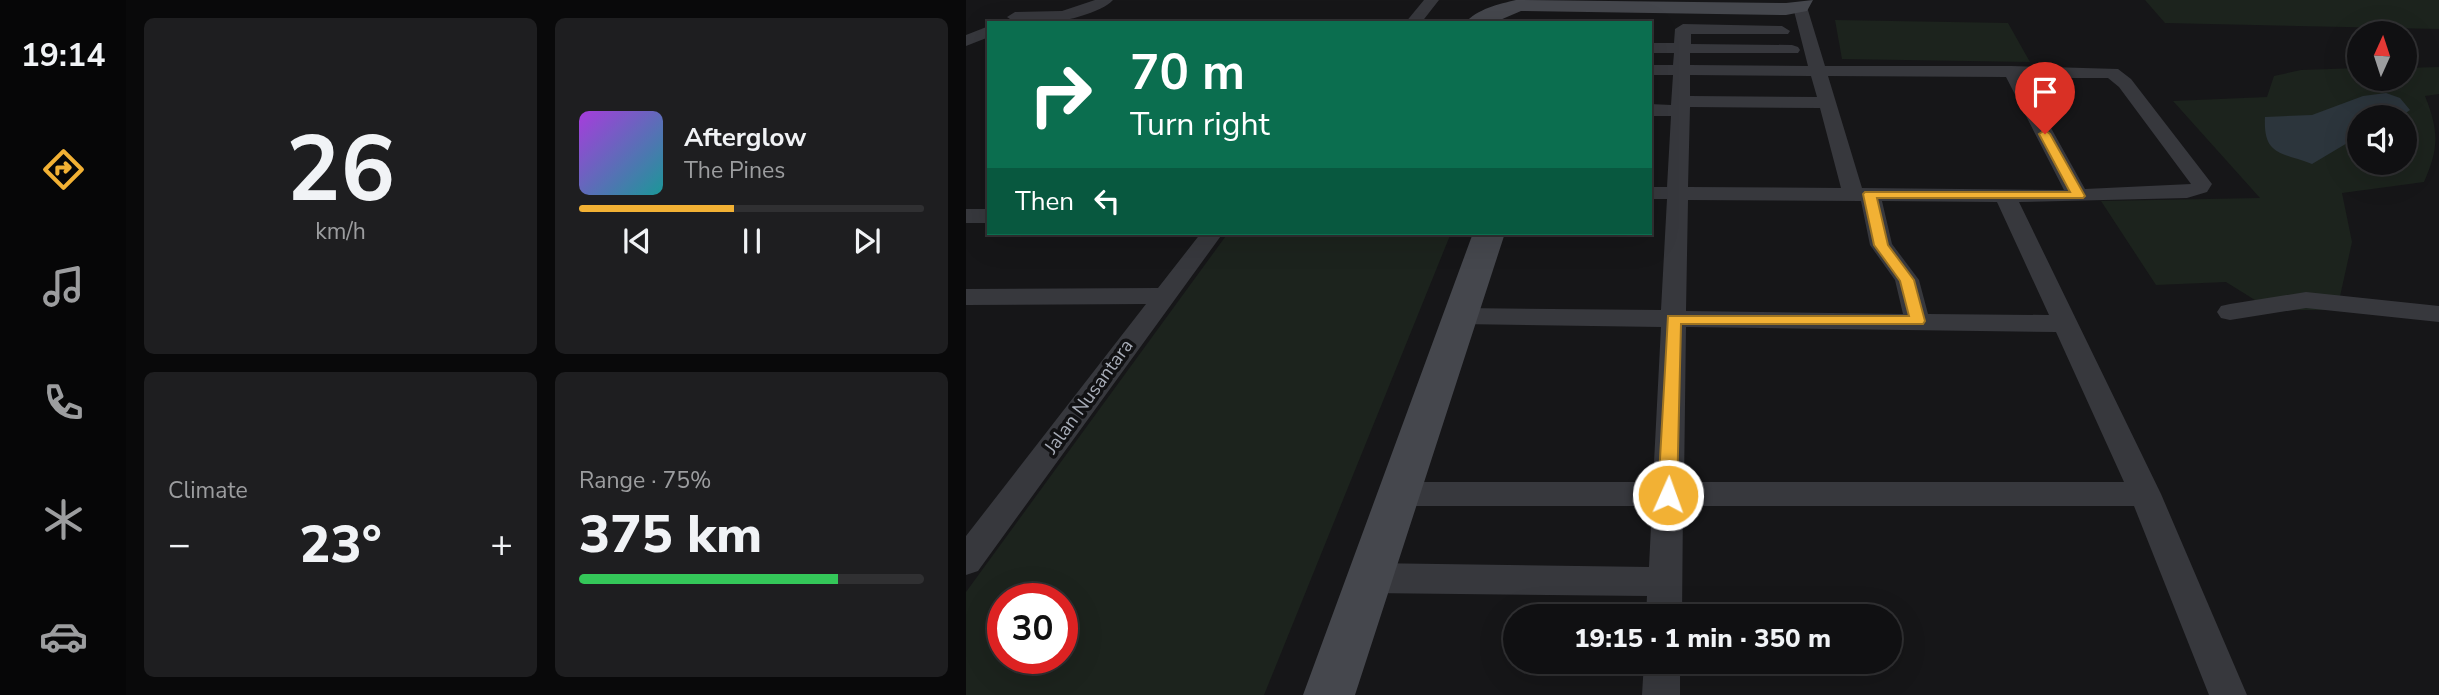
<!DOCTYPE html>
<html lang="en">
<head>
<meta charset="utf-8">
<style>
  body { margin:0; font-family:"Nunito Sans",sans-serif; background:#1e1e20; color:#f1f3f6; height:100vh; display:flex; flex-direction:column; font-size:26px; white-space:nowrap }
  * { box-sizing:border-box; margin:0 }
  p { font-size:23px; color:#9c9d9f }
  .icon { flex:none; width:38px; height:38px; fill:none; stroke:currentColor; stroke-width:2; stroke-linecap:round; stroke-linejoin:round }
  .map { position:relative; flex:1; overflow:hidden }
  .sheet { display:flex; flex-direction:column; gap:18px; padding:18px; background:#09090a; width:840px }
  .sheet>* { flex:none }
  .hud { position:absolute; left:21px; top:21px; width:665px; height:214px; border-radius:0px; box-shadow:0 7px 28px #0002,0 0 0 2px #303032; background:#0b6e4f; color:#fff; overflow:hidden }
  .needle { width:46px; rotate:3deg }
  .tools { position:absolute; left:1381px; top:21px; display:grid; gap:14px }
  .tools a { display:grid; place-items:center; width:70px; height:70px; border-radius:50%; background:#101012; box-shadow:0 7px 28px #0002,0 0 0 2px #303032; font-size:35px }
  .speed { position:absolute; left:21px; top:583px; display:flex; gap:14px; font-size:35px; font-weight:700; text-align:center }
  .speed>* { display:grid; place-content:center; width:91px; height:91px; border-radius:50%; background:#101012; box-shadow:0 7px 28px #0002,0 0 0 2px #303032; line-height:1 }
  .speed .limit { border:10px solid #d22; background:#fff; color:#111 }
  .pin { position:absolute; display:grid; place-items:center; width:60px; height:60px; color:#fff; margin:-72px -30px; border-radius:50% 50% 50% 0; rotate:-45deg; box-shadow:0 0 7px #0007 }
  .pin .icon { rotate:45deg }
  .me { position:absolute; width:77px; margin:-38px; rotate:2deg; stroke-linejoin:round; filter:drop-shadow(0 0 5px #0008) }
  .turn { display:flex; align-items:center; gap:24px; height:147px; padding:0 28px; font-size:32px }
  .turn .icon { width:91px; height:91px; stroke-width:2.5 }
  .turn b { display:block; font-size:49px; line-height:60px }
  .then { display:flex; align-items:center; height:66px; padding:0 28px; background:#0003; gap:14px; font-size:26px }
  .big { font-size:52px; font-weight:800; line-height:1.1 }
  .sheet .widget { flex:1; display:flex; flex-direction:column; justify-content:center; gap:10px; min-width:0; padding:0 24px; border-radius:10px; background:#1e1e20 }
  .sheet .dial { align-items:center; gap:0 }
  .dial b { font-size:91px; line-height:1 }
  .song { display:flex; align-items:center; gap:21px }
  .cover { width:84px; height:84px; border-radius:10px; background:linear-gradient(135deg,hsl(280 70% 55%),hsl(180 70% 35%)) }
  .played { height:7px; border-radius:4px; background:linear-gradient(90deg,#f2b134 45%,#303032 45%) }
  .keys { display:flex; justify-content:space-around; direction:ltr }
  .heat { display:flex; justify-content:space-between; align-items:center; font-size:38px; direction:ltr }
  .charge { height:10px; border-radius:5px; background:linear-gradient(90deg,#34c759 75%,#303032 0) }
  .sheet .tiles { flex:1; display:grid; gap:18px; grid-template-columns:repeat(2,1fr) }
  .trip { position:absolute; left:537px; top:604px; width:399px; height:70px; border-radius:35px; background:#101012; box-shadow:0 7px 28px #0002,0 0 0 2px #303032; font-weight:800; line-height:70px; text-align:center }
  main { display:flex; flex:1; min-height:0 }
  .dock { display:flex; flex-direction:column; width:126px; justify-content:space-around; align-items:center; background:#060607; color:#9c9d9f }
  .dock .icon { width:49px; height:49px }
  .dock .current { color:#f2b134 }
  .dock b { font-size:32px; color:#f1f3f6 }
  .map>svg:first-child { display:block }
  .green { fill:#1c231d; fill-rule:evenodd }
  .water { fill:#2c353c }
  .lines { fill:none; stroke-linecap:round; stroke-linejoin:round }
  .street { fill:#37383d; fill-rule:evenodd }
  .secondary { fill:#45474d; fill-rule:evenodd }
  .route { fill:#f2b134; stroke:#9d7322; stroke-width:2 }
  .labels { text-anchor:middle; stroke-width:7; stroke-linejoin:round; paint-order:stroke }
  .street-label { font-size:19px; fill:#a8adb8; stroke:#111113 }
</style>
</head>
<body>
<main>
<nav class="dock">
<b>19:14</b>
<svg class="icon current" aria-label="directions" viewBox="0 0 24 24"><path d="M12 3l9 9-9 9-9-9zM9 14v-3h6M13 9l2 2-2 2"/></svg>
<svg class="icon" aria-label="music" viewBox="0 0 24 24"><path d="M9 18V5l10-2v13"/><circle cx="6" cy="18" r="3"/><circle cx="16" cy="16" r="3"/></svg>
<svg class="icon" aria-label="phone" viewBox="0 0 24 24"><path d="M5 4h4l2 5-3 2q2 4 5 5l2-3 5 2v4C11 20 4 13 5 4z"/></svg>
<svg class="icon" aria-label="climate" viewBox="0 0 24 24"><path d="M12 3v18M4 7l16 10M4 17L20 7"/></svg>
<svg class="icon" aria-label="car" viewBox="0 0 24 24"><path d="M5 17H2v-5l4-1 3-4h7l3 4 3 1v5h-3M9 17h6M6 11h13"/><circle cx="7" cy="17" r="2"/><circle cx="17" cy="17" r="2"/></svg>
</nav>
<section class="sheet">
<div class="tiles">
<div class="widget dial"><b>26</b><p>km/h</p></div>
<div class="widget">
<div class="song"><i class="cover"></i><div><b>Afterglow</b><p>The Pines</p></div></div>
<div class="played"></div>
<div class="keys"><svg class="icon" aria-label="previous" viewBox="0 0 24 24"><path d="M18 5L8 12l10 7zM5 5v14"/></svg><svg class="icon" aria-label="pause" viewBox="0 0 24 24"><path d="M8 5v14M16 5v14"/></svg><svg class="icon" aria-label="next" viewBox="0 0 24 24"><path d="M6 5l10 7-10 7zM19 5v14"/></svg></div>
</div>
<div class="widget"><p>Climate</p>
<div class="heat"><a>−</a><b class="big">23°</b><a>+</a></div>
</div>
<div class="widget"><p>Range · 75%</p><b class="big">375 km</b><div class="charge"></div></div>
</div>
</section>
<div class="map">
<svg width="1473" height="695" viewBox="0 0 1473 695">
  <rect width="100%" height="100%" fill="#161618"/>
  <path class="green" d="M1179,0H1473V29L1199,23Z
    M869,20L1042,23L1064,62L876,59Z
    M1473,67V94L1459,96C1473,131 1473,148 1458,182L1376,193L1386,242L1371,310H1305L1260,282L1190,285L1135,201L1294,198L1207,101L1301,97L1308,76L1335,70L1393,68V79H1438L1439,68ZM1393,117H1438V163H1393Z
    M262,233H485L298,695H0V592ZM96,598V658H37V598Z"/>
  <path class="water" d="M1420,93L1434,98L1444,110L1434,117H1393V136L1346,164C1315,152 1297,156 1299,117L1346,115L1397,96Z"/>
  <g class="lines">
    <path class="street" d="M129,0H147C132,17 59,33 41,17L49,12L96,11Z
      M458,0H473L455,23H439Z
      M834,3L841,7L859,66H1045L1152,69L1165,79L1246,184L1241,192L1221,198L1053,202L1195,494L1281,695H1243L1168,506H717L716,616H680L681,596L403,593L391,588L386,578L391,568L403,563L683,567L686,506H432L421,503L416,494L421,485L432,482H687L695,327L494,324L485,322L481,316L485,310L494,308L695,310L701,199H684V187H701L705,116H684V104L705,105L707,75H684V65H707L708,53H684V43H708L709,29L717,24L816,26L824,31L822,34H725V44L826,45L832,47L834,50L832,53H724V65L842,66L827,7ZM724,75L845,76L851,97L724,96ZM862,76L1040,77L1098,190L896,188ZM1057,78H1142L1153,87L1225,184L1119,189ZM724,107L854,108L875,188L722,187ZM722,200L895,201L904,245L929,280L937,314L720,311ZM916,201L1031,202L1083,315L962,314L953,280L926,244ZM720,327L1090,332L1158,482H718Z
      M23,26V37L0,46V35Z
      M0,209H23V223H0Z
      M235,233H257L12,571L0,575V536L180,304L0,305V289L192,288Z
      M1340,292L1473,306V322L1340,308L1264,320L1255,318L1251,312L1255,306L1264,304Z
      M678,662H714V695H676Z"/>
    <path class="secondary" d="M550,0L820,3L847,0L841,11L820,15L555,11L527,23H499C511,9 533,4 550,0Z
      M507,233H539L389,695H337Z"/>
  </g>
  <path class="route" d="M1079,130L1084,134L1119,196L1117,198H911L922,245L948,280L959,321L957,324H715L711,495L708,500L702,502L695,500L692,495L702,316H943L934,281L908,245L897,194L899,192H1104L1073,134Z"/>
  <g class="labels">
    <g class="street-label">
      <text transform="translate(122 396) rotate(-54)" y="7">Jalan Nusantara</text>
    </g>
  </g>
</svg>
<div class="tools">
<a><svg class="needle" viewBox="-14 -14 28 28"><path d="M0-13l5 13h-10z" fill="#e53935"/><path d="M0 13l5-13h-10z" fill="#9c9d9f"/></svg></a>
<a><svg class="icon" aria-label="sound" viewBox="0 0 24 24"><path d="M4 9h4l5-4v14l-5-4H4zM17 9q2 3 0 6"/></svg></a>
</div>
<div class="speed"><div class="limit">30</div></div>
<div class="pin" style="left:1079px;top:134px;background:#d93025"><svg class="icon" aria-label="arrive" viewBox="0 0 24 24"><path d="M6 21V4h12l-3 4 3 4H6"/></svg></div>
<svg class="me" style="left:702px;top:495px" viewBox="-20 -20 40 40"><circle r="17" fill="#f2b134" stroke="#fff" stroke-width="3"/><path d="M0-11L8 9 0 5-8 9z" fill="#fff"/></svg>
<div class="trip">19:15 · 1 min · 350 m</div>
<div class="hud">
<div class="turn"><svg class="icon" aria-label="right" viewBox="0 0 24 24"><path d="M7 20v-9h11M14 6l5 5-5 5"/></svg><div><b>70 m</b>Turn right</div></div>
<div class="then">Then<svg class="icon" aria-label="left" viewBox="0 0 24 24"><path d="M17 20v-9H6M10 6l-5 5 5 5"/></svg></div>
</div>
</div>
</main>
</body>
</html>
